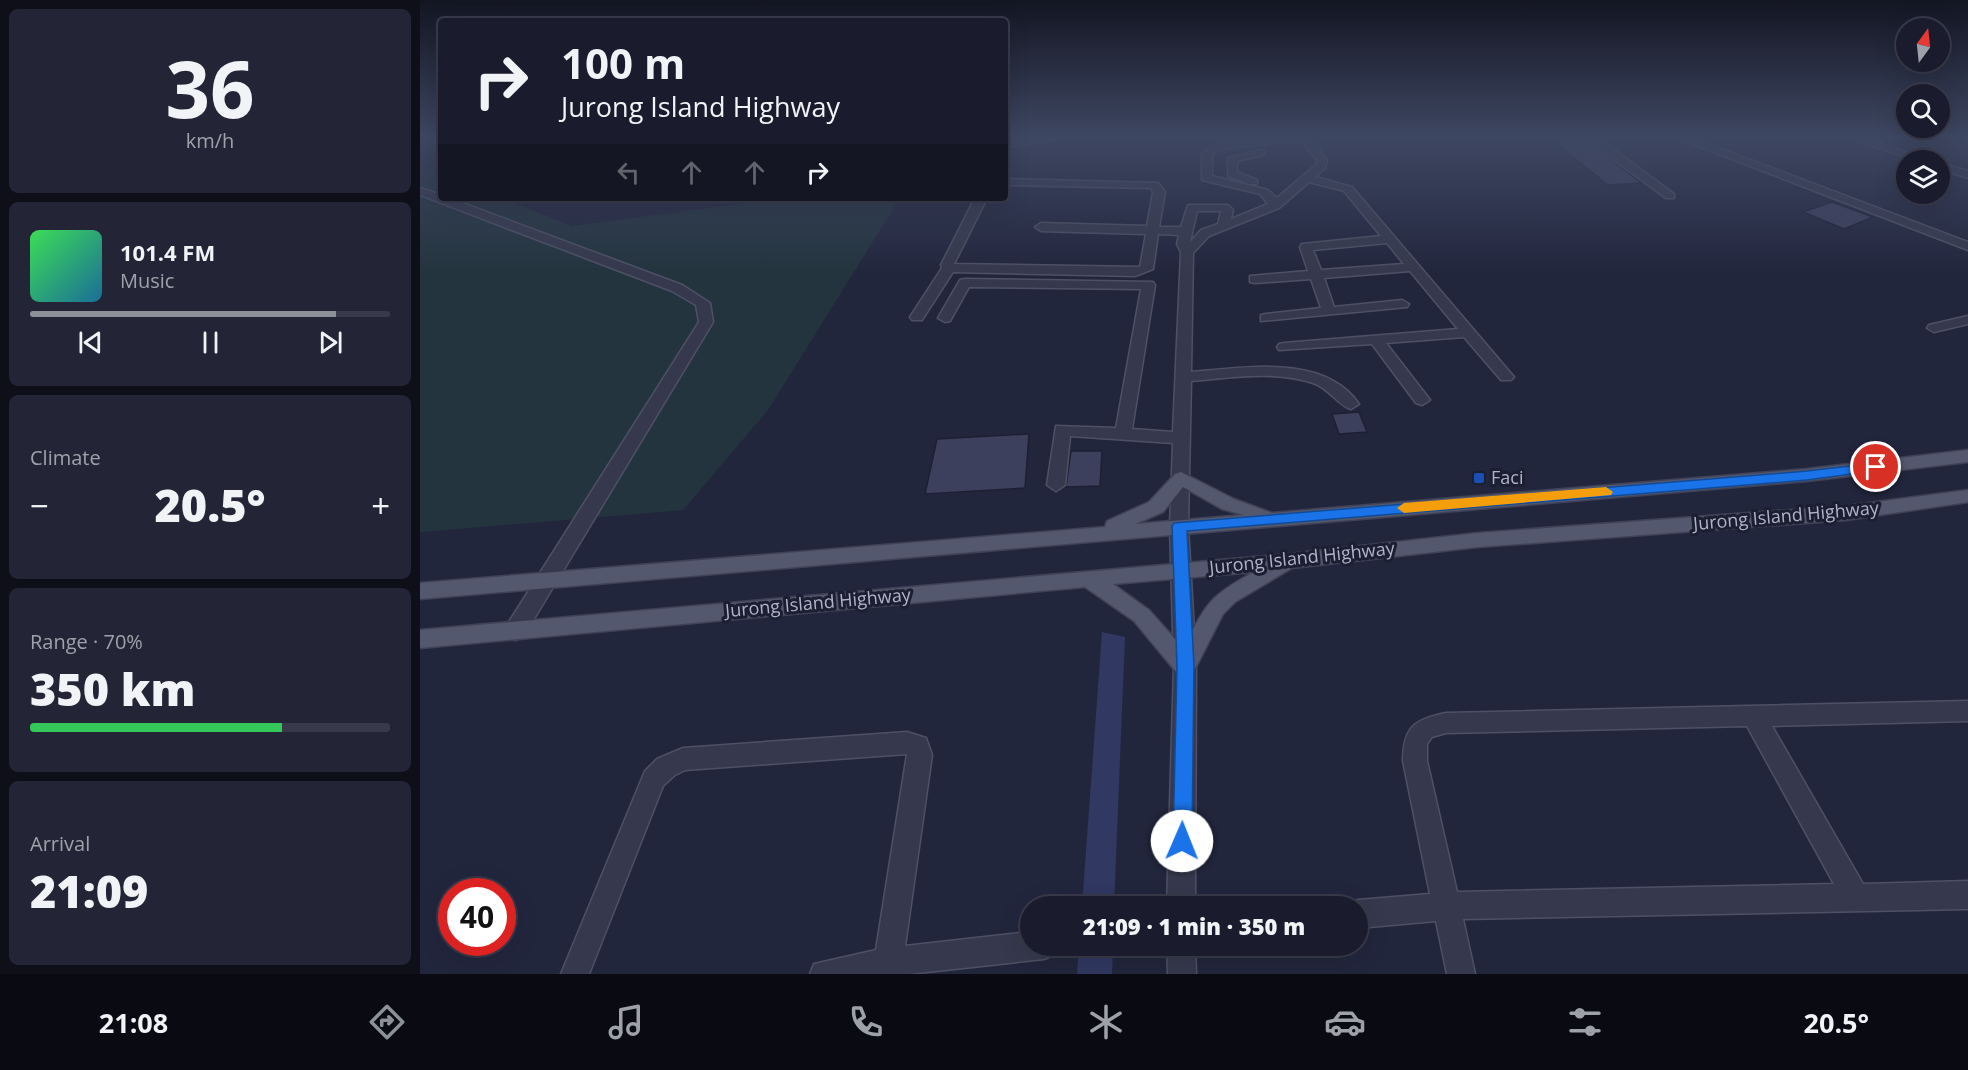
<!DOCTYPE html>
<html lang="en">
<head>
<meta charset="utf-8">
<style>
  body { margin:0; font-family:"Open Sans",sans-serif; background:#232536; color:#f1f3f6; height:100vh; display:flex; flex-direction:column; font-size:22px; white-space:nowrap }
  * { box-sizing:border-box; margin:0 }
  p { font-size:20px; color:#9fa1aa }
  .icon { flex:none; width:33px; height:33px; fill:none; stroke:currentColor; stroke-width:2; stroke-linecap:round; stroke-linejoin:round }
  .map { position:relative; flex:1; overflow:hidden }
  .details { display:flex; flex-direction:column; gap:9px; padding:9px; background:#0e0f19; width:420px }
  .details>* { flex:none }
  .banner { position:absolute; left:18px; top:18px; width:570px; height:183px; border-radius:6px; box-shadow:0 6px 24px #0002,0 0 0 2px #383a4a; background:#1a1c2e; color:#f1f3f6; overflow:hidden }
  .needle { width:39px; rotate:15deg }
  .fabs { position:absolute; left:1476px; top:18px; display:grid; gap:12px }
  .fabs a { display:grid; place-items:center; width:54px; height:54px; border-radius:50%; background:#1a1c2e; box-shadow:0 6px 24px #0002,0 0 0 2px #383a4a; font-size:30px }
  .speed { position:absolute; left:18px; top:878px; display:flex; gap:12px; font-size:30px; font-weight:700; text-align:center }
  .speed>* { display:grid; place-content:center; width:78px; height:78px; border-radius:50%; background:#1a1c2e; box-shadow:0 6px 24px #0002,0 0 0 2px #383a4a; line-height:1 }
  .speed .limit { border:9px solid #d22; background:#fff; color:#111 }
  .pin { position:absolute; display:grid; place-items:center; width:51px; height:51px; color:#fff; margin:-26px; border:3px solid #fff; border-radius:50%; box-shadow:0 2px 6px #0007 }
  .me { position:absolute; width:66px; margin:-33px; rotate:1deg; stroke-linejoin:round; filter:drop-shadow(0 0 4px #0008) }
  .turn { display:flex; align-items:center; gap:21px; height:126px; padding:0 24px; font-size:27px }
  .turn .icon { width:78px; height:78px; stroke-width:2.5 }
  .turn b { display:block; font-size:42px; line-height:51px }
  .lanes { display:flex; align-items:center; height:57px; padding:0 24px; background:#0003; justify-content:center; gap:30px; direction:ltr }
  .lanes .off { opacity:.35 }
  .big { font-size:45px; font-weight:800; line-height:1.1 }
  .details .card { flex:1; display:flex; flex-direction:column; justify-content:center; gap:9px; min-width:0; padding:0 21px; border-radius:9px; background:#232536 }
  .details .dial { align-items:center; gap:0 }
  .dial b { font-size:78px; line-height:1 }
  .song { display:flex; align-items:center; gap:18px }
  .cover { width:72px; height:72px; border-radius:9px; background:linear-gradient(135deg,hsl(130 70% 55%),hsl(200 70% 35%)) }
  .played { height:6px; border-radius:3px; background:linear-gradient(90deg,#8c9099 85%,#383a4a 85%) }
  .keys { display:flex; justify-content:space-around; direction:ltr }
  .heat { display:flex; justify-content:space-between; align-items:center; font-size:33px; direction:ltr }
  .charge { height:9px; border-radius:4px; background:linear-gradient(90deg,#34c759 70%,#383a4a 0) }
  .trip { position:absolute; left:600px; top:896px; width:348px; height:60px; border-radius:30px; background:#1a1c2e; box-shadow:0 6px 24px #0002,0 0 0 2px #383a4a; font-weight:800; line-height:60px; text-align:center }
  .menu { display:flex; height:96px; justify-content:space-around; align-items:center; background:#0a0b12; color:#9fa1aa }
  .menu .icon { width:42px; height:42px }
  .menu .on { color:#8c9099 }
  .menu b { font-size:27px; color:#f1f3f6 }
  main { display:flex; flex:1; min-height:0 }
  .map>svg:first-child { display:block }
  .green { fill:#24343e }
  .water { fill:#313861 }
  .building { fill:#3c405c; stroke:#1d2034; stroke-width:1.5 }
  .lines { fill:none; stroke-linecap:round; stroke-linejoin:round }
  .minor-casing { stroke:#4e5165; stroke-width:3 }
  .major-casing { stroke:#3f4256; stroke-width:3 }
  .minor { fill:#36394d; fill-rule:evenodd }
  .major { fill:#54586e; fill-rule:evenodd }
  .route { fill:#1a73e8; stroke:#114b97; stroke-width:1.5 }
  .slow { fill:#f59e0b }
  .transit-dot { fill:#1a4fb4; stroke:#1b1f32; stroke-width:2 }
  .labels { text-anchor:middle; stroke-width:6; stroke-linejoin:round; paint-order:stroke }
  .poi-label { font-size:18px; fill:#b1b4c9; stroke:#1b1f32; text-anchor:start }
  .street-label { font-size:18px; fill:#b1b4c9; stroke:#1b1f32 }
</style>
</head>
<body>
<main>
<section class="details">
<div class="card dial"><b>36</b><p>km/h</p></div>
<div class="card">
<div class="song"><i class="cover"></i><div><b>101.4 FM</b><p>Music</p></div></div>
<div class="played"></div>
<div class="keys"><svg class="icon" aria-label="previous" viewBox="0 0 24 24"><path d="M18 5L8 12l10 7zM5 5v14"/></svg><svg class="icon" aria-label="pause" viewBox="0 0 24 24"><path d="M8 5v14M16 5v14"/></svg><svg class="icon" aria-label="next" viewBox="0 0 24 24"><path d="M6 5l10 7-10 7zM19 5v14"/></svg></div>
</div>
<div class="card"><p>Climate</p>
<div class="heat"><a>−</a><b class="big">20.5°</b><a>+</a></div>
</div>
<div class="card"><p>Range · 70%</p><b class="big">350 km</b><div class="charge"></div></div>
<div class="card"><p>Arrival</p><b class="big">21:09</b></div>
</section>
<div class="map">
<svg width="1548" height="974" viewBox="0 0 1548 974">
  <rect width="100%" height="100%" fill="#22263d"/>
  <path class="green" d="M0,166L21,174V198H81L152,226L365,198H480L348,410L263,510L0,532Z"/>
  <path class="water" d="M682,632L705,637L694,906H662Z
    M659,945H693L692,974H657Z"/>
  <path class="building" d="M1127,136H1161L1221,183L1188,185Z
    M1412,202L1453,217L1424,229L1383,212Z
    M939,412L947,432L919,434L912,414Z
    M609,434L605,488L505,494L517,439Z
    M651,451H682L680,486L646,487Z"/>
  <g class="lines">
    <defs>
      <path id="minor" d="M627,136H663L585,147V141Z
        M862,136H888L907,160L905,168L895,177L932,187L1094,377L1091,380H1081L1044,337L966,343L1010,400L1002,405L996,403L952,344L859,350L857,347L859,344L864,343L1038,329L990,271L904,278L914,307L982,300L989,304L987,307L841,321V315L846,314L901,308L891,279L835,283L830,282V276L888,271L880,247L882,244L961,236L924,191L889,182L859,208L789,236L773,253L771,372C824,368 904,353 939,404L931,409C919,406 909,388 893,383C855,370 810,378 771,381L768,526L776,666L775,906H747L754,666L750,526L753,443L650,436L645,485L636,491L627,485L636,426L696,428L721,289L549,287L530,321L525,322L518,318L540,280L545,279L733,282L735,285L712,429L753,432L761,252L757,244L759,235L738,234L733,269L715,276L533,272L502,320H492L490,317L522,268L521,265L555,198H567L534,264L720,267L726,234L621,231L615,227L621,223L727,226L733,192L731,188L585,185V179L738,183L745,192L739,227H761L768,205H808L813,210L811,219L848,204L840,194L782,180V154L795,144ZM880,140L897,160L896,165L857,198L848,190L792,176V155L798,150ZM777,211H801L798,224L781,230L770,242ZM967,243L984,264L901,270L893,250Z
        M1173,136H1183L1181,140L1254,194V198H1246L1171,143Z
        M1252,136H1267L1548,242V250Z
        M1424,136H1440L1508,160H1494Z
        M840,150L844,151V155L817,161V172L837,180V184H829L808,176V158Z
        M1520,163L1548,171V178L1520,169Z
        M0,188L21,195V198H29L262,285L290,303L293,322L103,637L95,640L87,637L84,631L87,625L279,322L276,305L252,291L0,195Z
        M1548,316V324L1514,332L1507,328L1509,325Z
        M1548,701V721L1352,726L1443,884L1548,881V909L1043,919L1055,974H1027L1016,921L938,928V906H928L938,900L1010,894L983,761C983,727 995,719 1026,713ZM1327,726L1414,884L1037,892L1007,761V744L1012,737L1026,733Z
        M487,732L506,738L512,755L485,946L610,932V945H638L634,955L624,959L489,974H390L394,964L456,950L487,754L265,770L255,775L243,786L169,974H141L225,771L237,759L263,748Z
        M747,945H775L776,974H748Z"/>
      <path id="major" d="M1548,450V462L1387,481L0,599V583L685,527L687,521L729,502L755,474L761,472L814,499L852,513L1387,469ZM763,487L802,509L824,515L715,524L743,512Z
        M1548,490V502L1426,520L1058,547L872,568L815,602L803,614L773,673L765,675L757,673L714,621L665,587L0,648V630L869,554L1058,533L1426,506ZM834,572C788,597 788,602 763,648L729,610L693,584Z"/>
    </defs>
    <use href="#minor" class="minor-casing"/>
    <use href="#major" class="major-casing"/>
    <use href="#minor" class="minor"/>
    <use href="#major" class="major"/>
  </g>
  <linearGradient id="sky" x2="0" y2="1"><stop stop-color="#131522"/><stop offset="0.5" stop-color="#3e4762"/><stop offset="1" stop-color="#3e4762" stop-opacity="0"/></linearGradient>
  <rect width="1548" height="273" fill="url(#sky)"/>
  <path class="route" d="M1456,463L1463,467L1461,470L1387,480L767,531L774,666L772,841L769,847L762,850L755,847L753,841L757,666L752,526L754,523L1387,471Z"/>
  <path class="slow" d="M1186,487L1193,492L1191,495L984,513L977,508L984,503Z"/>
  <rect class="transit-dot" x="1053" y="472" width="12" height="12" rx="3"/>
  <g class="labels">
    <g class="poi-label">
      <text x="1071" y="484">Faci</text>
    </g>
    <g class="street-label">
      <text transform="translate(1366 516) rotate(-5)" y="6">Jurong Island Highway</text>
      <text transform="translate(882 558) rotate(-6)" y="6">Jurong Island Highway</text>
      <text transform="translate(398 603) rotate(-5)" y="6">Jurong Island Highway</text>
    </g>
  </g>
</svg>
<div class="fabs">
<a><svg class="needle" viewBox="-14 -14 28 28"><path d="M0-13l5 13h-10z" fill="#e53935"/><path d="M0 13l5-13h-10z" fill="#9fa1aa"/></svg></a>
<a><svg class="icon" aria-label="search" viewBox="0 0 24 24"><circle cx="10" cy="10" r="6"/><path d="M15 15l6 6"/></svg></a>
<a><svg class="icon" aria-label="layers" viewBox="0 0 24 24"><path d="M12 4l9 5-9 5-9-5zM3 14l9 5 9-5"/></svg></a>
</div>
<div class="speed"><div class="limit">40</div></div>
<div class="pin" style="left:1456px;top:467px;background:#d93025"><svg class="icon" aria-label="arrive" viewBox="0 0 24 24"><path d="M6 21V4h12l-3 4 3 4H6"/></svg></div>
<svg class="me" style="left:762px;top:841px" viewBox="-20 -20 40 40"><circle r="19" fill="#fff"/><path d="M0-13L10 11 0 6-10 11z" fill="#1a73e8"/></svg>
<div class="trip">21:09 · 1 min · 350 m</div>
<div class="banner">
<div class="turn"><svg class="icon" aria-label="right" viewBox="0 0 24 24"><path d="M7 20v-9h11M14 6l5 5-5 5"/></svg><div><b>100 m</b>Jurong Island Highway</div></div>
<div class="lanes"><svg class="icon off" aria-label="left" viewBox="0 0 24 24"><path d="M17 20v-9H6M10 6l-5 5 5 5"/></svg><svg class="icon off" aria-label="ahead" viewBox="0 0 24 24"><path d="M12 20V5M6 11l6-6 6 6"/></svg><svg class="icon off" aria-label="ahead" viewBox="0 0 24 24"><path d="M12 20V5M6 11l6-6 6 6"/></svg><svg class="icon" aria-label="right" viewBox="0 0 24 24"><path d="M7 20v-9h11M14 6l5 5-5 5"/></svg></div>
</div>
</div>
</main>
<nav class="menu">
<b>21:08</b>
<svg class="icon on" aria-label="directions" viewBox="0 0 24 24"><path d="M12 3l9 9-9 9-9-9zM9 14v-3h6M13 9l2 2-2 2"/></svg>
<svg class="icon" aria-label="music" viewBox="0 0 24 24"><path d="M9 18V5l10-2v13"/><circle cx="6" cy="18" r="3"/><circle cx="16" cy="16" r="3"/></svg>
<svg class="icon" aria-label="phone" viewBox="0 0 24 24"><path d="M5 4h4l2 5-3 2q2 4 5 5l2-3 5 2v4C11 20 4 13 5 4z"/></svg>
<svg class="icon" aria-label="climate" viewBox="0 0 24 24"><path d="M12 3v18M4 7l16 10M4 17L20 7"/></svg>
<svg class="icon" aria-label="car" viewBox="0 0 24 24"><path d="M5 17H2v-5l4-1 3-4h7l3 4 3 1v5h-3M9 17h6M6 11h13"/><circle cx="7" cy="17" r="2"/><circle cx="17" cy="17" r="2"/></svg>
<svg class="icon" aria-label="filters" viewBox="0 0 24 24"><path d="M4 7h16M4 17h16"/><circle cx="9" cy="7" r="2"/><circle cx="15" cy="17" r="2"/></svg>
<b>20.5°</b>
</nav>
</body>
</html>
